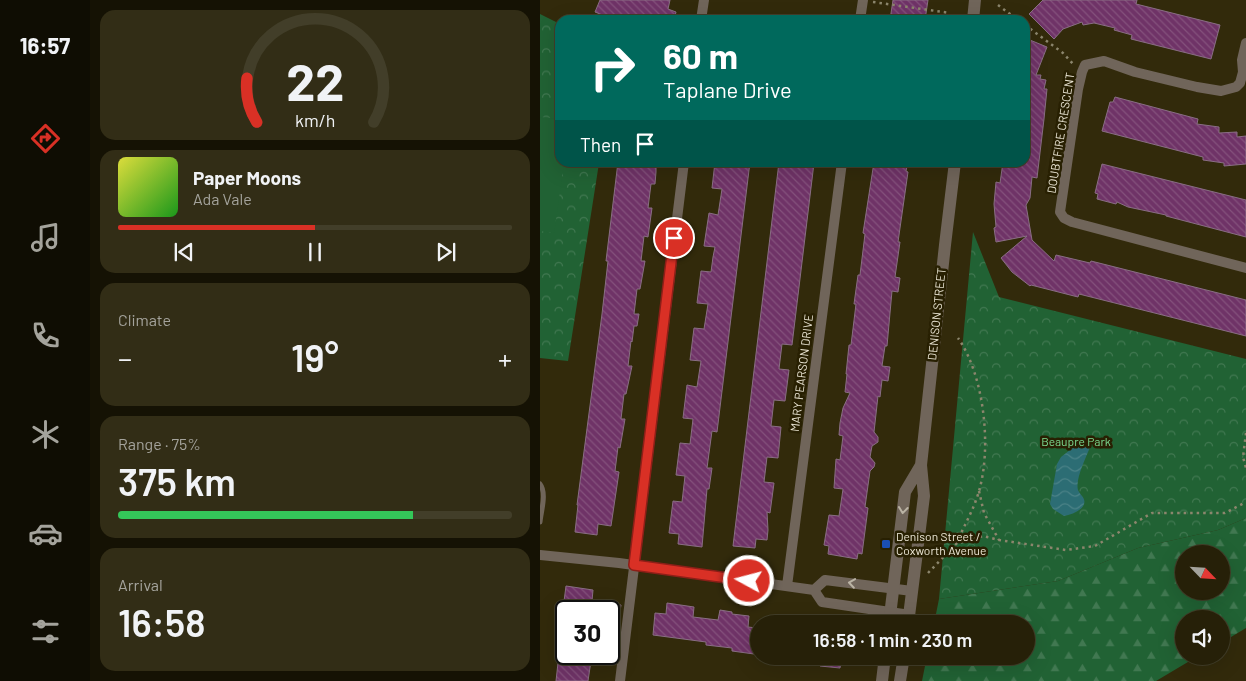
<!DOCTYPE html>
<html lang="en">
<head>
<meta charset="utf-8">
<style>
  body { margin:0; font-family:Barlow,sans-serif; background:#322d16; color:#f1f3f6; height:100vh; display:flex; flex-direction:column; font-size:19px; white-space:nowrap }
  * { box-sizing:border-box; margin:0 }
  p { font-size:16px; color:#a4a39c }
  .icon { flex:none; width:28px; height:28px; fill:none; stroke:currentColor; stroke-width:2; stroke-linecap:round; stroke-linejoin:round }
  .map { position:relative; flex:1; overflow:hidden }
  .details { display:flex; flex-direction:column; gap:10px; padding:10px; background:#151204; width:450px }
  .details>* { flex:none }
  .guide { position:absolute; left:15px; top:15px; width:475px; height:152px; border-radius:15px; box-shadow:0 5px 20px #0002,0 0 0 1px #423e29; background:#00695c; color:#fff; overflow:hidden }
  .needle { width:32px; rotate:115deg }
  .buttons { position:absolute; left:635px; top:545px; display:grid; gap:10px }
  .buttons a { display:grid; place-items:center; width:55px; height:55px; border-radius:50%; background:#262008; box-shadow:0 5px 20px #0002,0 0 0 1px #423e29; font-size:25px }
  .speed { position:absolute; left:15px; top:600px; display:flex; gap:10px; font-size:25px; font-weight:700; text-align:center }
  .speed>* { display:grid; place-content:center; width:65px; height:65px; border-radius:50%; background:#262008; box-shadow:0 5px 20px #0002,0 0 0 1px #423e29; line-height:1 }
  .speed .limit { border:2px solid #111; border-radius:8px; background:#fff; color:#111 }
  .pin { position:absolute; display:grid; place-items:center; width:42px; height:42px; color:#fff; margin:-21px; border:2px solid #fff; border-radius:50%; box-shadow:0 1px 5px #0007 }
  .me { position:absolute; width:55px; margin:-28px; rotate:277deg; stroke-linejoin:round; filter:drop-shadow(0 0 4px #0008) }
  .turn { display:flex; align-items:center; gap:18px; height:105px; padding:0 25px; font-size:22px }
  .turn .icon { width:65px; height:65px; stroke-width:2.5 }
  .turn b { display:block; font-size:35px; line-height:42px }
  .then { display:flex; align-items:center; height:48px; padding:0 25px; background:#0003; gap:10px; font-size:19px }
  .big { font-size:38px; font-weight:600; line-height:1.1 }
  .details .widget { flex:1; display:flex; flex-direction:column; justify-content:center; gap:8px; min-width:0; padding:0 18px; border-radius:15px; background:#322d16 }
  .details .dial { align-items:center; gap:0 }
  .dial svg { height:130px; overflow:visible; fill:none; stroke:#423e29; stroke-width:7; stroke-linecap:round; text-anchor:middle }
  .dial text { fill:#f1f3f6; stroke:none }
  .song { display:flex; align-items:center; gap:15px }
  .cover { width:60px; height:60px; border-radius:8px; background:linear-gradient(135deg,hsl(60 70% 55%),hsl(120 70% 35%)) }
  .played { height:5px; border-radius:2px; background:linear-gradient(90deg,#d93025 50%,#423e29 50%) }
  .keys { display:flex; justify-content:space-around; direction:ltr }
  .heat { display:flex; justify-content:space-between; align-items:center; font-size:28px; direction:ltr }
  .charge { height:8px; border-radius:4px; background:linear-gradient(90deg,#34c759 75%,#423e29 0) }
  .trip { position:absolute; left:210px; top:615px; width:285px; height:50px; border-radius:25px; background:#262008; box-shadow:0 5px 20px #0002,0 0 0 1px #423e29; font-weight:600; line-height:50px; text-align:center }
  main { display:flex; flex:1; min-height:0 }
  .menu { display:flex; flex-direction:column; width:90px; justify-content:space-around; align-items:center; background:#0f0d03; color:#a4a39c }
  .menu .icon { width:35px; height:35px }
  .menu .active { color:#d93025 }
  .menu b { font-size:22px; color:#f1f3f6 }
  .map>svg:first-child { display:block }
  .forest { fill:url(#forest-firs); fill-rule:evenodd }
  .park { fill:url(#park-crowns) }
  .pitch { fill:#216234 }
  .water { fill:url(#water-waves) }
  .building { fill:url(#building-back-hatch); stroke:#896e84 }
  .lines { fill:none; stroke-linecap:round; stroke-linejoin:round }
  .path { stroke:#8c866d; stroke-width:2.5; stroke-dasharray:2.5 4; stroke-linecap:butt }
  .service { stroke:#70655a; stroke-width:5 }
  .minor { stroke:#70655a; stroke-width:10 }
  .tertiary { stroke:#70655a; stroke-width:12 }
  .oneway { stroke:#bab3a4 }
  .route-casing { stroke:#8d1f18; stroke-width:12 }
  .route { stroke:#d93025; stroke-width:9 }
  .transit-dot { fill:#1a4fb4; stroke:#282002; stroke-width:2 }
  .labels { text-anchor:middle; stroke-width:5; stroke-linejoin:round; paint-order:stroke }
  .street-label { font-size:12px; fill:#ece7d6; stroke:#282002 }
  .park-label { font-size:12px; fill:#7dde93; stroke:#282002 }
  .poi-label { font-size:12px; fill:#ece7d6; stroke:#282002; text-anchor:start }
</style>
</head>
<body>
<main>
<nav class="menu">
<b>16:57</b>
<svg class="icon active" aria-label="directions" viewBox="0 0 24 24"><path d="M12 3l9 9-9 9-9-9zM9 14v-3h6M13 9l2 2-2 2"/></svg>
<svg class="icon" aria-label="music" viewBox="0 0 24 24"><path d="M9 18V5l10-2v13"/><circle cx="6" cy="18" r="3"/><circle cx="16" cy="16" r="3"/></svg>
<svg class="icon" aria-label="phone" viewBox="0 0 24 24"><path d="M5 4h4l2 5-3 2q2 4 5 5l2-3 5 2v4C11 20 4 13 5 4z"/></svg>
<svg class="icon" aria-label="climate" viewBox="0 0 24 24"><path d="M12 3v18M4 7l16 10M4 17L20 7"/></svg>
<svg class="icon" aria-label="car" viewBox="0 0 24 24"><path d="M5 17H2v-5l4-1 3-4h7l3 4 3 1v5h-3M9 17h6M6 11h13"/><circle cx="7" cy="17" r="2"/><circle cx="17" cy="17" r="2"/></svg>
<svg class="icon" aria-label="filters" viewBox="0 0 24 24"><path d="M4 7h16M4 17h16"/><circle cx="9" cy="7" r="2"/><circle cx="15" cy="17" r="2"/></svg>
</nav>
<section class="details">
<div class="widget dial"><svg viewBox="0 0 100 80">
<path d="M14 69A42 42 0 1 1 86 69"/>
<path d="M14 69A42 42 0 0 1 8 42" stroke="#d93025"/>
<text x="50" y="56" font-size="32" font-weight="700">22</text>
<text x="50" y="72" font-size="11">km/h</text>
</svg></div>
<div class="widget">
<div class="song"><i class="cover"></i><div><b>Paper Moons</b><p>Ada Vale</p></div></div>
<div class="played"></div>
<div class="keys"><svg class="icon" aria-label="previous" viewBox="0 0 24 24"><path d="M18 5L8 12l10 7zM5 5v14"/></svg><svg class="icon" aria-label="pause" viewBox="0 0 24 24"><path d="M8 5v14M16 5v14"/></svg><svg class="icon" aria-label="next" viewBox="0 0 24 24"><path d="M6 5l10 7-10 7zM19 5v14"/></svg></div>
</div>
<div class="widget"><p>Climate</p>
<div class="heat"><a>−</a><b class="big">19°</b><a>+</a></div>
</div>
<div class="widget"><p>Range · 75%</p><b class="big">375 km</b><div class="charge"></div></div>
<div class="widget"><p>Arrival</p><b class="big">16:58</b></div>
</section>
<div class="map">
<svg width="706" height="681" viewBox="0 0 706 681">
  <defs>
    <pattern id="forest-firs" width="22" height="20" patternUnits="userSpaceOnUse" patternTransform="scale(1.25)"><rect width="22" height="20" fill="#216234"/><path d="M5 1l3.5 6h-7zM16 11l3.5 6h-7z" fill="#417851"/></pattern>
    <pattern id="park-crowns" width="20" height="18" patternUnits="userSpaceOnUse" patternTransform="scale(1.25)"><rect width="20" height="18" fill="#216234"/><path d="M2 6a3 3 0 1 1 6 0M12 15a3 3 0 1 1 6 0" fill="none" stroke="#417851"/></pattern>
    <pattern id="water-waves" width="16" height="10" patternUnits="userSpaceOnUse" patternTransform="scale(1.25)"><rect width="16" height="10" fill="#2c6d74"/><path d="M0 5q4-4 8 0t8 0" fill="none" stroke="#4b8287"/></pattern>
    <pattern id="building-back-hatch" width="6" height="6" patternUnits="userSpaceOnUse" patternTransform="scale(1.25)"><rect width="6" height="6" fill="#6f3367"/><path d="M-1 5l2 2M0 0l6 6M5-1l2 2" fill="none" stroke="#84517c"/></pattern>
  </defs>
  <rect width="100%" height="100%" fill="#322a0b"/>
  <path class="forest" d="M706,518V628L681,643V619H644V656H658L616,681H382L387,656H486V624H394L399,599L518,581L598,548L678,530ZM644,554H681V591H644Z"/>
  <path class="park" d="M0,14L20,24V162L59,163L28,361L0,358Z
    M433,232L459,297L706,359V518L678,530L598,548L518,581L399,599Z"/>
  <path class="pitch" d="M0,117L20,119V162L24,163L14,233L0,231Z"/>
  <path class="water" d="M544,439L547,440L550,447C546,458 535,479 538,490C540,495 546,498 544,504C542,511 530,515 524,516L513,509L510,504L517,464L521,457Z"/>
  <path class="building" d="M60,0H130L128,9L136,12L134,20H75L55,12Z
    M353,0H388L385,20H350Z
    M503,0H597L596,4L680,25L671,59L591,39L592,35L574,30L575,28L554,23L543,25L542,22L523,29L514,39L489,14Z
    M485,38L507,47L496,75H501L500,79L506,80L504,89H507L504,119L497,178L492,177L490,198L486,205L492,240L514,261L516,255L550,263L551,261L706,300V336L539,294L538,297L491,285L490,286L472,272L461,258L487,236L456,242L454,228L456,227L454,204L456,182L460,183L463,162H485Z
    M575,97L658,119L657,124L679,127V133L697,132V137L706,136V164L684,166V163L663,160V157L562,131L570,102H573Z
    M78,162H116V172L115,184H111L108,208H112L108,237L104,236L101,261H105L100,289H97L94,314H99L97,326H94L92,342L91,341L88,366H92L86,394H84L81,419H85L80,448L78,447L75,471L79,472L71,526L58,524L57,535L35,532L38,505H37L62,314L68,261H66Z
    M175,162H210L177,432L172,431L167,468H172L169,489H167L162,547L138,544L139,534L129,533L133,501L142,502L145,476L136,475L140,443L150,444L153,419L143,418L147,385L157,387L161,361L150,360L154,328L164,329L168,304L157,303L161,271L171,272L173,257L175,247L164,246L169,213L178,215L182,189L172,188Z
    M239,162L274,163L252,345L242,344L239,369L249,370L245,401L234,400L231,426L241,427L238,458L227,457L224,482L234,483L230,513L227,512L228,530L227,540L216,539L215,548L193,546Z
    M334,162H368L366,171L368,172L358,242H360L355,277L360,278L358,292L352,291L347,346H345L342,366L350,367L348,381L342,380L340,397L338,396L334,432L338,437V442L332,446L330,457L335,463L334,467L330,471L325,507L328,508L322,554L318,553L317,559L288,554L289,546L284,545L289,515L299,516L303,489L294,488L296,459L300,460L303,436L299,435L300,423L303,408L310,393L305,392L307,374H306L309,345H311L316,304H314L318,275H320L325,234L323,233Z
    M562,164L706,200V237L626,216V215L588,207L577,202L576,204L557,199L558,194L555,193Z
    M26,586L53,590L52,601L81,605L80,611H39L23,609Z
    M127,603L154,607L153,617L178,620L180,610L192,612V614L209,616L208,627L217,628L214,654L192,651V648L166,645V642L113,635L115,613L126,614Z
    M19,654H52L48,681H16Z
    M281,656H302L300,668L280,666Z"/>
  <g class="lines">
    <path class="path" d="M333,2L410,13
      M458,5L478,20
      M485,25L523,53L534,65
      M706,433L703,457L706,468
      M439,491L444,513L459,540
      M416,544C424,526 434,509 439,491C452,447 444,375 418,338
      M388,573L416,544L443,536L459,540L526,550L555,546L612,513H685L706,502"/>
    <path class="service" d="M0,484C7,493 1,511 0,522"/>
    <path class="minor" d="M161,20L164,0
      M320,20L323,0
      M706,43L702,60L703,72L700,83L696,87L681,91L657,87L595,72L564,61L545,65L542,72L538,89L520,212L524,218L532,222L706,268
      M0,555L79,563L274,590L282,602L370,615
      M247,586L302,162
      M274,590L285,580L372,591
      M80,681L144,162"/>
    <path class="tertiary" d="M433,20L435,0
      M349,624L365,492L381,465
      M368,624L384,496L381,465L405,245L415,162
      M342,681L345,656
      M360,681L364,656"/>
  </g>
  <defs><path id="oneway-chevron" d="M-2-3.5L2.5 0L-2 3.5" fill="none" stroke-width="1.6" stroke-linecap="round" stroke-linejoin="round" transform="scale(1.25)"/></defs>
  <g class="oneway">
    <use href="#oneway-chevron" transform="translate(363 510) rotate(97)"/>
    <use href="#oneway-chevron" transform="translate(312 583) rotate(-172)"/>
  </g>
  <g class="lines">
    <defs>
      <path id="route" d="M134,238L94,565L209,581"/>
    </defs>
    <use href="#route" class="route-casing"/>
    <use href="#route" class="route"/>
  </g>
  <rect class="transit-dot" x="341" y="539" width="10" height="10" rx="2.5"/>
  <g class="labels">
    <g class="street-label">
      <text transform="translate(521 133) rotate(-81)" y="4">DOUBTFIRE CRESCENT</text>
      <text transform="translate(397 314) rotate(-84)" y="4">DENISON STREET</text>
      <text transform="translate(262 373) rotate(-83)" y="4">MARY PEARSON DRIVE</text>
    </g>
    <g class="park-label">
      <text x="536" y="446">Beaupre Park</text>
    </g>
    <g class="poi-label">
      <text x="356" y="541">Denison Street /<tspan x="356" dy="14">Coxworth Avenue</tspan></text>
    </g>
  </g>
</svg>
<div class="buttons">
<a><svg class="needle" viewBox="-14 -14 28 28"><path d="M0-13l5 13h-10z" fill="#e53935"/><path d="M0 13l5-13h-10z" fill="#a4a39c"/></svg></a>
<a><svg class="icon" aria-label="sound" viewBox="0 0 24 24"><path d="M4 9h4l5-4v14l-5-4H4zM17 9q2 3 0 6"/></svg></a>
</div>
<div class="speed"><div class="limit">30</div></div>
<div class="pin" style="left:134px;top:238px;background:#d93025"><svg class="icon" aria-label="arrive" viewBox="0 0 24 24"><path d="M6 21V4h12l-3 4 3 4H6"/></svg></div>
<svg class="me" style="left:209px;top:581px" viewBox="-20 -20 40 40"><circle r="17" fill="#d93025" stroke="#fff" stroke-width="3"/><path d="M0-11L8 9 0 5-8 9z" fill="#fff"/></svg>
<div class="trip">16:58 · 1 min · 230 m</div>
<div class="guide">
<div class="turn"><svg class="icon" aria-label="right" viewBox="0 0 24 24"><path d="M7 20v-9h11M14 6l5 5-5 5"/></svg><div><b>60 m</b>Taplane Drive</div></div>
<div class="then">Then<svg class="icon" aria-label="arrive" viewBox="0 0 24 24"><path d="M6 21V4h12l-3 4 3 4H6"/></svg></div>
</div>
</div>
</main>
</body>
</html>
